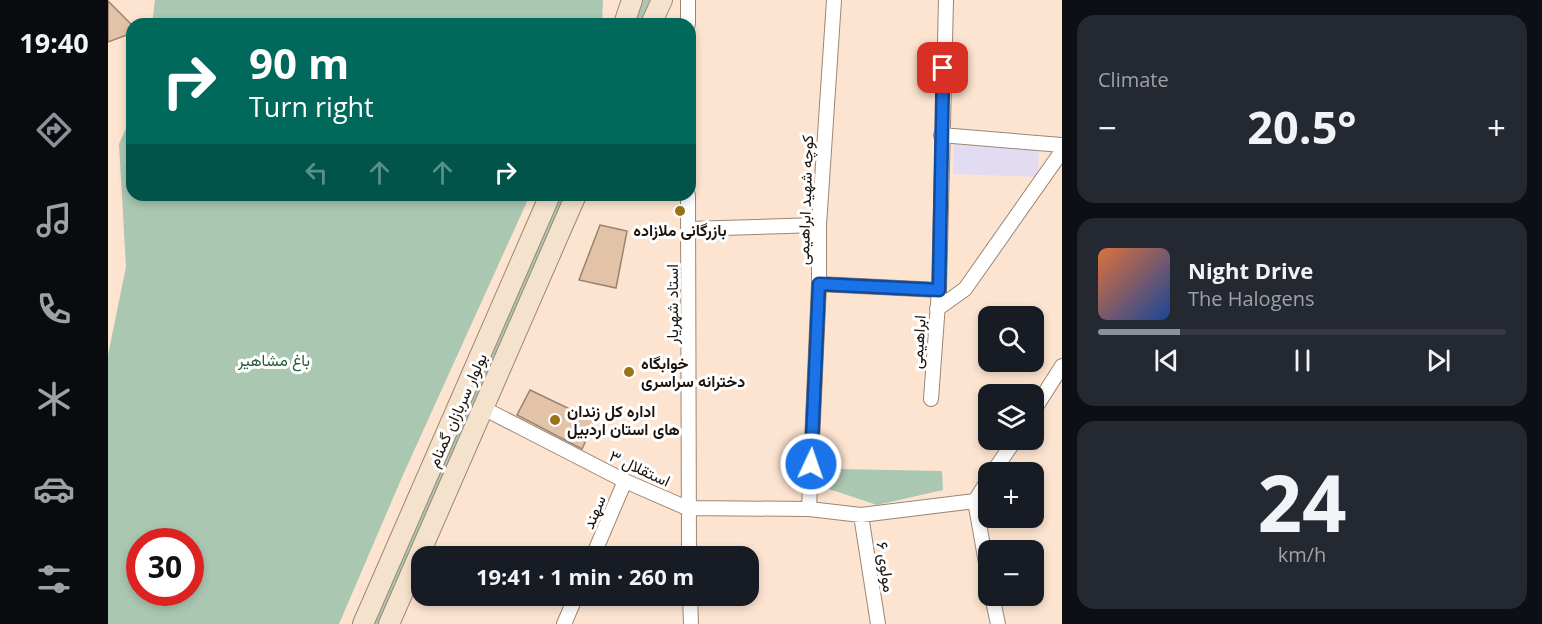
<!DOCTYPE html>
<html lang="en">
<head>
<meta charset="utf-8">
<style>
  body { margin:0; font-family:"Open Sans",Vazirmatn,sans-serif; background:#242831; color:#f1f3f6; height:100vh; display:flex; flex-direction:column; font-size:22px; white-space:nowrap }
  * { box-sizing:border-box; margin:0 }
  p { font-size:20px; color:#9ea1a6 }
  .icon { flex:none; width:33px; height:33px; fill:none; stroke:currentColor; stroke-width:2; stroke-linecap:round; stroke-linejoin:round }
  .map { position:relative; flex:1; overflow:hidden }
  .drawer { display:flex; flex-direction:column; gap:15px; padding:15px; background:#0d0f14; width:480px }
  .drawer>* { flex:none }
  .hud { position:absolute; left:18px; top:18px; width:570px; height:183px; border-radius:18px; box-shadow:0 3px 9px #0003; background:#00695c; color:#fff; overflow:hidden }
  .tools { position:absolute; left:870px; top:306px; display:grid; gap:12px }
  .tools a { display:grid; place-items:center; width:66px; height:66px; border-radius:12px; background:#171b24; box-shadow:0 3px 9px #0003; font-size:30px }
  .speed { position:absolute; left:18px; top:528px; display:flex; gap:12px; font-size:30px; font-weight:700; text-align:center }
  .speed>* { display:grid; place-content:center; width:78px; height:78px; border-radius:50%; background:#171b24; box-shadow:0 3px 9px #0003; line-height:1 }
  .speed .limit { border:9px solid #d22; background:#fff; color:#111 }
  .pin { position:absolute; display:grid; place-items:center; width:51px; height:51px; color:#fff; margin:-26px; border-radius:12px; box-shadow:0 3px 9px #0006 }
  .me { position:absolute; width:66px; margin:-33px; rotate:3deg; stroke-linejoin:round; filter:drop-shadow(0 0 4px #0008) }
  .turn { display:flex; align-items:center; gap:21px; height:126px; padding:0 24px; font-size:27px }
  .turn .icon { width:78px; height:78px; stroke-width:2.5 }
  .turn b { display:block; font-size:42px; line-height:51px }
  .lanes { display:flex; align-items:center; height:57px; padding:0 24px; background:#0003; justify-content:center; gap:30px; direction:ltr }
  .lanes .off { opacity:.35 }
  .big { font-size:45px; font-weight:700; line-height:1.1 }
  .drawer .card { flex:1; display:flex; flex-direction:column; justify-content:center; gap:9px; min-width:0; padding:0 21px; border-radius:18px; background:#242831 }
  .drawer .dial { align-items:center; gap:0 }
  .dial b { font-size:78px; line-height:1 }
  .song { display:flex; align-items:center; gap:18px }
  .cover { width:72px; height:72px; border-radius:9px; background:linear-gradient(135deg,hsl(20 70% 55%),hsl(220 70% 35%)) }
  .played { height:6px; border-radius:3px; background:linear-gradient(90deg,#8c9099 20%,#363941 20%) }
  .keys { display:flex; justify-content:space-around; direction:ltr }
  .heat { display:flex; justify-content:space-between; align-items:center; font-size:33px; direction:ltr }
  .trip { position:absolute; left:303px; top:546px; width:348px; height:60px; border-radius:18px; background:#171b24; box-shadow:0 3px 9px #0003; font-weight:700; line-height:60px; text-align:center }
  main { display:flex; flex:1; min-height:0 }
  .menu { display:flex; flex-direction:column; width:108px; justify-content:space-around; align-items:center; background:#090b0e; color:#9ea1a6 }
  .menu .icon { width:42px; height:42px }
  .menu .current { color:#8c9099 }
  .menu b { font-size:27px; color:#f1f3f6 }
  .map>svg:first-child { display:block }
  .education { fill:#e3dbf1 }
  .green { fill:#aac7b2; fill-rule:evenodd }
  .building { fill:#e3c3a8; stroke:#998270; stroke-width:1.5 }
  .lines { fill:none; stroke-linecap:round; stroke-linejoin:round }
  .minor-casing { stroke:#9d8674; stroke-width:16 }
  .secondary-casing { stroke:#9d8674; stroke-width:22 }
  .minor { stroke:#fff; stroke-width:14 }
  .secondary { stroke:#f5e2cc; stroke-width:20 }
  .route-casing { stroke:#114b97; stroke-width:15 }
  .route { stroke:#1a73e8; stroke-width:10 }
  .poi-dot { fill:#95741c; stroke:#fff; stroke-width:2 }
  .labels { text-anchor:middle; stroke-width:6; stroke-linejoin:round; paint-order:stroke }
  .street-label { font-size:16px; fill:#1c140d; stroke:#fff }
  .poi-label { font-size:16px; font-weight:bold; fill:#1c140d; stroke:#fff; text-anchor:start }
  .park-label { font-size:16px; fill:#245c3a; stroke:#fff }
</style>
</head>
<body>
<main>
<nav class="menu">
<b>19:40</b>
<svg class="icon current" aria-label="directions" viewBox="0 0 24 24"><path d="M12 3l9 9-9 9-9-9zM9 14v-3h6M13 9l2 2-2 2"/></svg>
<svg class="icon" aria-label="music" viewBox="0 0 24 24"><path d="M9 18V5l10-2v13"/><circle cx="6" cy="18" r="3"/><circle cx="16" cy="16" r="3"/></svg>
<svg class="icon" aria-label="phone" viewBox="0 0 24 24"><path d="M5 4h4l2 5-3 2q2 4 5 5l2-3 5 2v4C11 20 4 13 5 4z"/></svg>
<svg class="icon" aria-label="climate" viewBox="0 0 24 24"><path d="M12 3v18M4 7l16 10M4 17L20 7"/></svg>
<svg class="icon" aria-label="car" viewBox="0 0 24 24"><path d="M5 17H2v-5l4-1 3-4h7l3 4 3 1v5h-3M9 17h6M6 11h13"/><circle cx="7" cy="17" r="2"/><circle cx="17" cy="17" r="2"/></svg>
<svg class="icon" aria-label="filters" viewBox="0 0 24 24"><path d="M4 7h16M4 17h16"/><circle cx="9" cy="7" r="2"/><circle cx="15" cy="17" r="2"/></svg>
</nav>
<div class="map">
<svg width="954" height="624" viewBox="0 0 954 624">
  <rect width="100%" height="100%" fill="#fde4d0"/>
  <path class="education" d="M846,142L931,145L930,177L845,174Z"/>
  <path class="green" d="M47,0H495L494,24H44Z
    M533,0H542L533,24H526Z
    M24,115V195H422L295,475L231,624H0V355L18,267L11,144ZM32,542H82V592H32Z
    M452,195H461L273,624H265Z
    M730,469L834,471L835,490L769,505L721,489Z"/>
  <path class="building" d="M0,1L24,25V33L0,42Z
    M492,225L519,231L508,288L471,280Z
    M422,390L487,421L474,449L409,415Z"/>
  <g class="lines">
    <defs>
      <path id="minor" d="M580,24V0
        M833,135L954,145
        M580,195L581,556
        M581,229L711,225
        M711,284L831,290
        M829,309L857,289L954,151
        M823,399L831,290L838,0
        M375,408L517,481L579,508L701,509L753,515L867,501
        M926,410L954,366
        M885,472L907,440
        M867,501L880,574
        M867,501L880,480
        M701,509L711,284V225L726,0
        M753,515L770,624
        M485,556L517,481
        M582,596L583,624
        M884,596L890,624
        M456,624L468,596"/>
      <path id="secondary" d="M516,24L524,0
        M543,24L554,0
        M255,624L442,195
        M281,624L468,195"/>
    </defs>
    <use href="#minor" class="minor-casing"/>
    <use href="#secondary" class="secondary-casing"/>
    <use href="#minor" class="minor"/>
    <use href="#secondary" class="secondary"/>
  </g>
  <g class="lines">
    <defs>
      <path id="route" d="M703,464L711,284L831,290L835,68"/>
    </defs>
    <use href="#route" class="route-casing"/>
    <use href="#route" class="route"/>
  </g>
  <g class="poi-dot">
    <circle cx="572" cy="211" r="6"/>
    <circle cx="521" cy="372" r="6"/>
    <circle cx="447" cy="420" r="6"/>
  </g>
  <g class="labels">
    <g class="street-label">
      <text transform="translate(697 200) rotate(-88)" y="6">کوچه شهید ابراهیمی</text>
      <text transform="translate(564 304) rotate(-90)" y="6">استاد شهریار</text>
      <text transform="translate(810 342) rotate(-86)" y="6">ابراهیمی</text>
      <text transform="translate(349 410) rotate(-66)" y="6">بولوار سربازان گمنام</text>
      <text transform="translate(532 468) rotate(25)" y="6">استقلال ۳</text>
      <text transform="translate(486 512) rotate(-67)" y="6">سهند</text>
      <text transform="translate(778 567) rotate(82)" y="6">مولوی ۶</text>
    </g>
    <g class="poi-label">
      <text x="572" y="236" text-anchor="middle">بازرگانی ملازاده</text>
      <text x="533" y="369">خوابگاه<tspan x="533" dy="18">دخترانه سراسری</tspan></text>
      <text x="459" y="417">اداره کل زندان<tspan x="459" dy="18">های استان اردبیل</tspan></text>
    </g>
    <g class="park-label">
      <text x="166" y="366">باغ مشاهیر</text>
    </g>
  </g>
</svg>
<div class="tools">
<a><svg class="icon" aria-label="search" viewBox="0 0 24 24"><circle cx="10" cy="10" r="6"/><path d="M15 15l6 6"/></svg></a>
<a><svg class="icon" aria-label="layers" viewBox="0 0 24 24"><path d="M12 4l9 5-9 5-9-5zM3 14l9 5 9-5"/></svg></a>
<a>+</a>
<a>−</a>
</div>
<div class="speed"><div class="limit">30</div></div>
<div class="pin" style="left:835px;top:68px;background:#d93025"><svg class="icon" aria-label="arrive" viewBox="0 0 24 24"><path d="M6 21V4h12l-3 4 3 4H6"/></svg></div>
<svg class="me" style="left:703px;top:464px" viewBox="-20 -20 40 40"><circle r="17" fill="#1a73e8" stroke="#fff" stroke-width="3"/><path d="M0-11L8 9 0 5-8 9z" fill="#fff"/></svg>
<div class="trip">19:41 · 1 min · 260 m</div>
<div class="hud">
<div class="turn"><svg class="icon" aria-label="right" viewBox="0 0 24 24"><path d="M7 20v-9h11M14 6l5 5-5 5"/></svg><div><b>90 m</b>Turn right</div></div>
<div class="lanes"><svg class="icon off" aria-label="left" viewBox="0 0 24 24"><path d="M17 20v-9H6M10 6l-5 5 5 5"/></svg><svg class="icon off" aria-label="ahead" viewBox="0 0 24 24"><path d="M12 20V5M6 11l6-6 6 6"/></svg><svg class="icon off" aria-label="ahead" viewBox="0 0 24 24"><path d="M12 20V5M6 11l6-6 6 6"/></svg><svg class="icon" aria-label="right" viewBox="0 0 24 24"><path d="M7 20v-9h11M14 6l5 5-5 5"/></svg></div>
</div>
</div>
<section class="drawer">
<div class="card"><p>Climate</p>
<div class="heat"><a>−</a><b class="big">20.5°</b><a>+</a></div>
</div>
<div class="card">
<div class="song"><i class="cover"></i><div><b>Night Drive</b><p>The Halogens</p></div></div>
<div class="played"></div>
<div class="keys"><svg class="icon" aria-label="previous" viewBox="0 0 24 24"><path d="M18 5L8 12l10 7zM5 5v14"/></svg><svg class="icon" aria-label="pause" viewBox="0 0 24 24"><path d="M8 5v14M16 5v14"/></svg><svg class="icon" aria-label="next" viewBox="0 0 24 24"><path d="M6 5l10 7-10 7zM19 5v14"/></svg></div>
</div>
<div class="card dial"><b>24</b><p>km/h</p></div>
</section>
</main>
</body>
</html>
